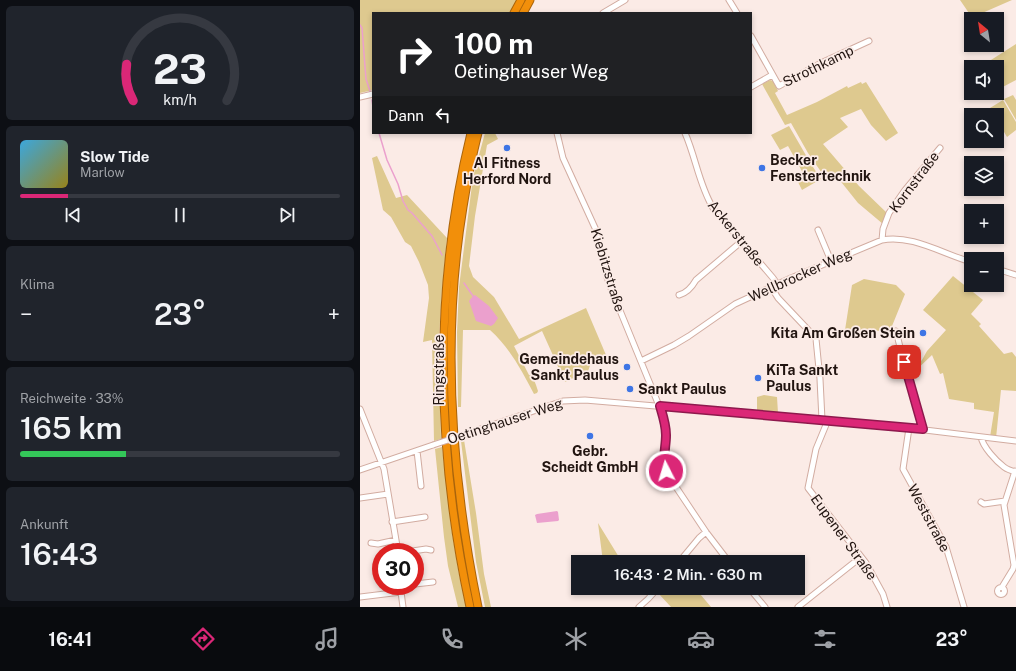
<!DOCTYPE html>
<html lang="de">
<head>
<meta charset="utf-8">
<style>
  body { margin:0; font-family:"Public Sans",sans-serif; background:#20242c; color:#f1f3f6; height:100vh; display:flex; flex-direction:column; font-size:15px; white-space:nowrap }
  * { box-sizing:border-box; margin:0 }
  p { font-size:13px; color:#9ea1a6 }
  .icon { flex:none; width:22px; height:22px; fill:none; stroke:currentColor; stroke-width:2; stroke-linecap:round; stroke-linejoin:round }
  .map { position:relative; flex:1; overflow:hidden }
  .details { display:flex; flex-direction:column; gap:6px; padding:6px; background:#0d0f14; width:360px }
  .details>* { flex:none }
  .banner { position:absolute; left:12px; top:12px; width:380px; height:122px; border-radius:0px; box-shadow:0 2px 6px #0003; background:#202124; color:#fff; overflow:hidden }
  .needle { width:26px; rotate:330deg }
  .fabs { position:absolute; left:604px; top:12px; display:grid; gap:8px }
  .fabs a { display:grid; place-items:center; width:40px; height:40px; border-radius:0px; background:#171b24; box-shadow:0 2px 6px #0003; font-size:20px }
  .speed { position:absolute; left:12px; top:543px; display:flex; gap:8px; font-size:20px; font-weight:700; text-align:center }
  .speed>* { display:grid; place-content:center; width:52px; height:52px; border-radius:50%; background:#171b24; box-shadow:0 2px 6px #0003; line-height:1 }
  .speed .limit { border:6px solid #d22; background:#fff; color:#111 }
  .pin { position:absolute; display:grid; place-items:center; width:34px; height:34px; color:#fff; margin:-17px; border-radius:8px; box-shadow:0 2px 6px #0006 }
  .me { position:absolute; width:44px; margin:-22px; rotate:355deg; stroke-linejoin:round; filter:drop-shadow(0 0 3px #0008) }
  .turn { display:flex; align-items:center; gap:14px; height:84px; padding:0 16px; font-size:18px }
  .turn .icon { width:52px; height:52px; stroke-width:2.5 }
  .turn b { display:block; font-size:28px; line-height:34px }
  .then { display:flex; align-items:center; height:38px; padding:0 16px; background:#0003; gap:8px; font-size:15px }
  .big { font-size:30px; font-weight:600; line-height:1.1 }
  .details .tile { flex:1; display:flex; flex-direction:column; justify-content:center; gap:6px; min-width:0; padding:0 14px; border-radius:6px; background:#20242c }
  .details .dial { align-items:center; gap:0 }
  .dial svg { height:104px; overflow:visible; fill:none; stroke:#363941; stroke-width:7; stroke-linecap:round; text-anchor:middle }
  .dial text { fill:#f1f3f6; stroke:none }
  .song { display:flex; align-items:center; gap:12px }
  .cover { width:48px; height:48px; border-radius:6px; background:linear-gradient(135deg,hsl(200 70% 55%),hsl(50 70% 35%)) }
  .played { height:4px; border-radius:2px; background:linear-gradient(90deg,#db2777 15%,#363941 15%) }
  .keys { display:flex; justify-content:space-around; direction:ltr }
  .heat { display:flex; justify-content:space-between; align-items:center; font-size:22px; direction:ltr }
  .charge { height:6px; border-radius:3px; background:linear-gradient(90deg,#34c759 33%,#363941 0) }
  .trip { position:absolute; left:211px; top:555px; width:234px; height:40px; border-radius:0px; background:#171b24; box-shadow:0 2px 6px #0003; font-weight:600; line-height:40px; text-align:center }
  .tab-bar { display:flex; height:64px; justify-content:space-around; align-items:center; background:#090b0e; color:#9ea1a6 }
  .tab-bar .icon { width:28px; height:28px }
  .tab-bar .active { color:#db2777 }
  .tab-bar b { font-size:18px; color:#f1f3f6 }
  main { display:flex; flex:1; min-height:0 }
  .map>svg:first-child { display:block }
  .green { fill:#dec98f }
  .water { fill:#eba0cd }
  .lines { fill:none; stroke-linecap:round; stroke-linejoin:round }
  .stream { stroke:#eba0cd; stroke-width:1.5 }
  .minor-casing { stroke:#d2aca1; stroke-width:7 }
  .highway-casing { stroke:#a9640c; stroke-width:9 }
  .minor { stroke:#fff; stroke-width:5 }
  .highway { stroke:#f28f0a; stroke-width:7 }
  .minor-bridge-casing { stroke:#d2aca1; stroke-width:7; stroke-linecap:butt }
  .minor-bridge { stroke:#fff; stroke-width:5 }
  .route-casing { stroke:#8e194d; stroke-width:10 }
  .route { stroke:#db2777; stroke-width:7 }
  .poi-dot { fill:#3e75e5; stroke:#fbebe6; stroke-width:1.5 }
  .labels { text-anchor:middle; stroke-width:3.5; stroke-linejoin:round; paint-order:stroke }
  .street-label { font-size:14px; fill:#211410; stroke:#fbebe6 }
  .poi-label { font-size:14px; font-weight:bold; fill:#211410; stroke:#fbebe6; text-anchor:start }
</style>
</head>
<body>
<main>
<section class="details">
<div class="tile dial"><svg viewBox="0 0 100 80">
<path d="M14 69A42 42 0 1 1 86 69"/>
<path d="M14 69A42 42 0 0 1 9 41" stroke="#db2777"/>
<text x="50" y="56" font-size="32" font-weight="700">23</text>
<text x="50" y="72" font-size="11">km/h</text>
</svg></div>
<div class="tile">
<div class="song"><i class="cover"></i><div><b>Slow Tide</b><p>Marlow</p></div></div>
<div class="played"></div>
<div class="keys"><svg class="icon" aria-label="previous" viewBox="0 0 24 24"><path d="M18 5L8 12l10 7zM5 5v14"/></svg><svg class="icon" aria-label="pause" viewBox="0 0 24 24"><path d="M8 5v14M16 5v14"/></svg><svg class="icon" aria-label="next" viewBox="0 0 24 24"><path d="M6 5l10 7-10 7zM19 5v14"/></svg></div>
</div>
<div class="tile"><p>Klima</p>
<div class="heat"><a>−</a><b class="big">23°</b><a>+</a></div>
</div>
<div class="tile"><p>Reichweite · 33%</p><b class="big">165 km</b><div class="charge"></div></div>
<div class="tile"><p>Ankunft</p><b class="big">16:43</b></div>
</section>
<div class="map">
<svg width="656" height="607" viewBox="0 0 656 607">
  <rect width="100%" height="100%" fill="#fbebe6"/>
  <path class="green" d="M0,0H157L150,13H13V90L0,93Z
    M600,0H652L620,14L613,19Z
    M656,44V80L637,90V67H620Z
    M410,80L413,81L418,91L415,93L427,115L457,102L487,86L488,88L501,82L502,84L506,82L538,133L526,141L511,125L501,109L480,118L488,127L463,144L499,186L527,213L523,224L498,203L474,173L466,179L448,153L431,123L425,125L402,84Z
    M653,95L656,100V120L644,99Z
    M643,100L656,122V130L647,137L637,120V115H634L630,108Z
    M429,126L451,164L461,179L442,190L436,178L443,173L428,146L420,150L411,135Z
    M125,133H135L138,139L127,145L115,216L109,266L113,277L134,297L152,327L159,339L226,308L246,355L231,363L228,371L205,382L182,331L154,346L169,375H172L176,385L178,391L177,393L174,394C162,371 150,348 130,330H103L101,407H98L97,332L99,287L113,177Z
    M17,156L36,198L47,195L87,238L82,290L79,337L81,439L74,441L72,340L63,342L69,298L68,285L59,262L51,246L45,242L31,217L23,210L12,158Z
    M593,276L623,300L611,314L621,324L619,326L644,354L652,352L656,357V391L641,390L636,438L630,437L634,412L614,409V403L589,399L583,373L580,374L572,355L551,375L550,371L562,360L567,351L586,330L563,310Z
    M504,279L536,285L545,294L530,331L485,330L492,285Z
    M404,395L417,397L418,413L397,411V397Z
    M104,440L116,513L124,574L131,607H125L116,562L101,441Z
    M82,447L92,533L99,574L106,607H98L88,566L84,537L75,449Z
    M238,523L262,562H243Z
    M302,588H335L351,607H311L298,593Z"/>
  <path class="water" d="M115,295L129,306L138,318L134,324L131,326L116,321L109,301L113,296Z
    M197,511L198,512L199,520L198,521L177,523L175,515L177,514Z"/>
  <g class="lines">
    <path class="stream" d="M0,25L2,28L6,79L10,91
      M12,100L13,107
      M19,133L27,160L38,184L43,201L48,210L52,213L72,236L82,255
      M104,283L113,296"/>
    <defs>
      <path id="minor" d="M369,0L377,13
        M243,13L265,0
        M391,36L419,86L461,63L509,41
        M391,87L412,75
        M0,97L13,94
        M197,133L203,158L236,230L240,245L247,277L252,291L302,413C304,421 306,428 306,436C306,452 302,458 308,475L346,532L369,562
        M325,133C336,158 339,185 353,208L413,278L417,284
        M458,230L471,261
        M522,240L523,229L529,213L545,190L580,148
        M637,269L656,275
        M411,287L418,298L453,335L456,339L460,379L462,420
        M319,295C327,293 332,287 336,280L382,241
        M536,331L547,375L563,429
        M281,361L314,345L329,336L375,304L431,278L522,240C551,234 583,254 611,262
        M0,409L24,469L38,552
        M468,420L456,449L448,488L506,563L523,594L527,607
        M549,428L543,469L586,547L604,607
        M106,434L203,401L225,400L532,426L656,441
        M621,437C623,447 636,461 644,467C648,470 652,471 656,472
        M57,451L61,486
        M0,470L73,445
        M0,498L28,494
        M621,502L624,504L645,501
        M32,522L65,517
        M11,543L18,544L36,540
        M46,552L66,549L71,550
        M319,562L339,538L346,532
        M55,584L73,582
        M42,586L41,592L43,607
        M642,587L653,569L654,565L644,505L655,471
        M637.5 591a3.5 3.5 0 1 1 7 0a3.5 3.5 0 1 1-7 0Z
        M389,588L405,607
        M0,597L41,592
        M279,607L288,599L298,588
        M438,607L501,557"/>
      <path id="highway" d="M154,13L161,0
        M163,13L170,0
        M110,607C76,451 73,288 111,133
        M118,607C91,475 81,340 103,207C107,182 112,157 118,133"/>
    </defs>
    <use href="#minor" class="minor-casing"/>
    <use href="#highway" class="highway-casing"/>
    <use href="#minor" class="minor"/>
    <use href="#highway" class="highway"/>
    <defs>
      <path id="minor-bridge" d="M73,445L106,434"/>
    </defs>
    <use href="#minor-bridge" class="minor-bridge-casing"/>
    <use href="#minor-bridge" class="minor-bridge"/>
  </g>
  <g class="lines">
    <defs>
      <path id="route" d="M306,471C302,457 306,448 306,435C306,425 303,416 300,406L563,429L544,362"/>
    </defs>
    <use href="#route" class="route-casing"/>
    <use href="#route" class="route"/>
  </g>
  <g class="poi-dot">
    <circle cx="147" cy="148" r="4"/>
    <circle cx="402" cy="168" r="4"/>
    <circle cx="563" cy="333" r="4"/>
    <circle cx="267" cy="367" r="4"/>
    <circle cx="398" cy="378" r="4"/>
    <circle cx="270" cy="389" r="4"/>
    <circle cx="230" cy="436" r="4"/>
  </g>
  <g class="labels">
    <g class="street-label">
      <text transform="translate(458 66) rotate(-26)" y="5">Strothkamp</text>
      <text transform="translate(554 182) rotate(-53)" y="5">Kornstraße</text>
      <text transform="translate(376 233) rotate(51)" y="5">Ackerstraße</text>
      <text transform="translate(248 270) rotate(73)" y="5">Kiebitzstraße</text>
      <text transform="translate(440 275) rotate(-24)" y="5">Wellbrocker Weg</text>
      <text transform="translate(79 370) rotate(-90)" y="5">Ringstraße</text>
      <text transform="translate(145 421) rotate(-18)" y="5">Oetinghauser Weg</text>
      <text transform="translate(569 518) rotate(62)" y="5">Weststraße</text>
      <text transform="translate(484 537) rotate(54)" y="5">Eupener Straße</text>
    </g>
    <g class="poi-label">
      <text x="410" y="165">Becker<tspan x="410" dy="16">Fenstertechnik</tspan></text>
      <text x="147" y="168" text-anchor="middle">AI Fitness<tspan x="147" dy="16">Herford Nord</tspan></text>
      <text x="555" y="338" text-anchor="end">Kita Am Großen Stein</text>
      <text x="259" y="364" text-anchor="end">Gemeindehaus<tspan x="259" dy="16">Sankt Paulus</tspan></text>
      <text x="406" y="375">KiTa Sankt<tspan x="406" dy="16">Paulus</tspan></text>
      <text x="278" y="394">Sankt Paulus</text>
      <text x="230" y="456" text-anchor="middle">Gebr.<tspan x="230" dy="16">Scheidt GmbH</tspan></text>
    </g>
  </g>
</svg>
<div class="fabs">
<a><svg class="needle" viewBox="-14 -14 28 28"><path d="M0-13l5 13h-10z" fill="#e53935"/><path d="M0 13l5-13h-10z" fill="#9ea1a6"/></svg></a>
<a><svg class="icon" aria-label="sound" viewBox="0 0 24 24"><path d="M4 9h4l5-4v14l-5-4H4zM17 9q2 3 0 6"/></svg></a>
<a><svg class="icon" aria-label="search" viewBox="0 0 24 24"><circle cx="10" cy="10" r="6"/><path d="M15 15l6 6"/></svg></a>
<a><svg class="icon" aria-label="layers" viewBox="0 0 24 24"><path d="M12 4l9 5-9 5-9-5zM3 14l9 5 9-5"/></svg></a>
<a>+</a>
<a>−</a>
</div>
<div class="speed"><div class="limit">30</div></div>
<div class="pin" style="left:544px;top:362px;background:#d93025"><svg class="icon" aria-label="arrive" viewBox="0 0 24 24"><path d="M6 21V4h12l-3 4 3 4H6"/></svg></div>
<svg class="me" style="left:306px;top:471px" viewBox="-20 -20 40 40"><circle r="17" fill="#db2777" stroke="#fff" stroke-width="3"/><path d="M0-11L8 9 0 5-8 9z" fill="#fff"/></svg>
<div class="trip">16:43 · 2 Min. · 630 m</div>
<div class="banner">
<div class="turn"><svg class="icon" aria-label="right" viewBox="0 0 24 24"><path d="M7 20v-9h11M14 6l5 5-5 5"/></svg><div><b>100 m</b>Oetinghauser Weg</div></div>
<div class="then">Dann<svg class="icon" aria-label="left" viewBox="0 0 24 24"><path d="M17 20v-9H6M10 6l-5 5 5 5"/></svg></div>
</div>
</div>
</main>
<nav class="tab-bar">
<b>16:41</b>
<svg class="icon active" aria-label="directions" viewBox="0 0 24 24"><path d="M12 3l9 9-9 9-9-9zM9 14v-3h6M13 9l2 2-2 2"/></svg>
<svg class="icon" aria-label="music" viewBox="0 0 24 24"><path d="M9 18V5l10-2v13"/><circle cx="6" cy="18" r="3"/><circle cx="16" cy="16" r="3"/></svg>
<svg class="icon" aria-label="phone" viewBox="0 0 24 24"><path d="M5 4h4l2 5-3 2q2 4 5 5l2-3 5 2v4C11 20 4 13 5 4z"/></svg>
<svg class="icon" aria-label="climate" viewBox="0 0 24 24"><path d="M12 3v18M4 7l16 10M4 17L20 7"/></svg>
<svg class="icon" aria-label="car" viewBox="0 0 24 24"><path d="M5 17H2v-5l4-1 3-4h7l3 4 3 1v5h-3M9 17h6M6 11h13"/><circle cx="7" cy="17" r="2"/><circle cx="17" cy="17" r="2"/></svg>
<svg class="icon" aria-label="filters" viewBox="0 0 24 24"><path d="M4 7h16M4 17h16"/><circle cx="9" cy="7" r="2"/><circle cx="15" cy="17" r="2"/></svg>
<b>23°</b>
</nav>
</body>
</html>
